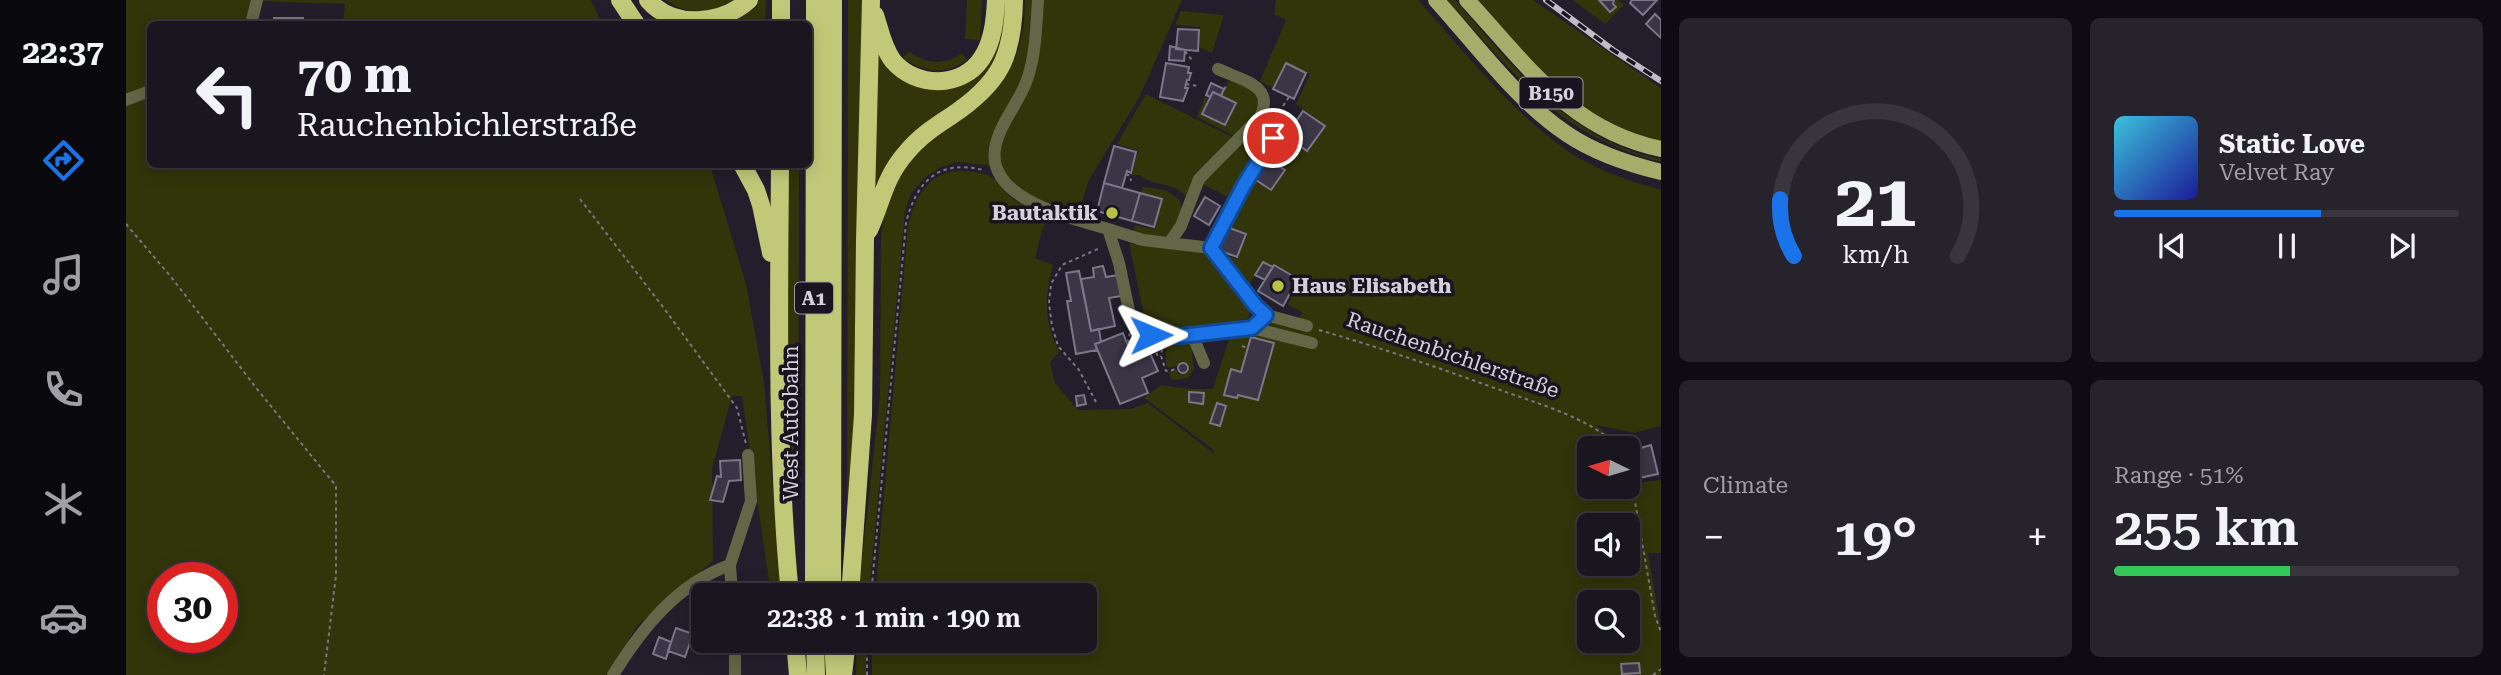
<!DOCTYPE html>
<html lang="en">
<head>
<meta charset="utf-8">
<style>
  body { margin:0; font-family:"Roboto Serif",serif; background:#27232d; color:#f1f3f6; height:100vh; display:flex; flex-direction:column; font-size:26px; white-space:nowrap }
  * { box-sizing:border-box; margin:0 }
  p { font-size:23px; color:#9f9fa5 }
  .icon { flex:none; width:38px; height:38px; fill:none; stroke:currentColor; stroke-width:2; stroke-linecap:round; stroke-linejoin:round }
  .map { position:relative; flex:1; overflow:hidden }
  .drawer { display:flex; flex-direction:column; gap:18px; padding:18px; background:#0e0c12; width:840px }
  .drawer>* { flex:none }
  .banner { position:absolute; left:21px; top:21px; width:665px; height:147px; border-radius:10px; box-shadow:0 4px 18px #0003,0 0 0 2px #38353e; background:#1a1620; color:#f1f3f6; overflow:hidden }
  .needle { width:46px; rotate:275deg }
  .controls { position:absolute; left:1451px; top:436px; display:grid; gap:14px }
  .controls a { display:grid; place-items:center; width:63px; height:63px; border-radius:10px; background:#1a1620; box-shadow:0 4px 18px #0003,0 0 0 2px #38353e; font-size:35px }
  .speed { position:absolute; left:21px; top:562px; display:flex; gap:14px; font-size:35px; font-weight:700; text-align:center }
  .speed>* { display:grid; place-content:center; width:91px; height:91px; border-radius:50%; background:#1a1620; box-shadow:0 4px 18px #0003,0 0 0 2px #38353e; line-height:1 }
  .speed .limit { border:10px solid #d22; background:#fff; color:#111 }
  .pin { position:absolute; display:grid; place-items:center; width:60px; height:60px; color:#fff; margin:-30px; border:4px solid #fff; border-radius:50%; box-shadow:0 2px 7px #0007 }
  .me { position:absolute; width:77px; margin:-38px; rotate:89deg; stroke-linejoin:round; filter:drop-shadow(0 0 5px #0008) }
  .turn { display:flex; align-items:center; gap:24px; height:147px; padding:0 35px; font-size:32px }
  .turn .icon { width:91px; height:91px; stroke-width:2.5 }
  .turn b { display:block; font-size:49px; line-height:60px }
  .big { font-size:52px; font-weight:600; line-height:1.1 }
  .drawer .widget { flex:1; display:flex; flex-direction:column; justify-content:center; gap:10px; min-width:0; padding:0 24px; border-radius:10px; background:#27232d }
  .drawer .dial { align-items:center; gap:0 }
  .dial svg { height:182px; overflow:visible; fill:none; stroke:#38353e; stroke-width:7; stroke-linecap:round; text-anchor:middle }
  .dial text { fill:#f1f3f6; stroke:none }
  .song { display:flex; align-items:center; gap:21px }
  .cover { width:84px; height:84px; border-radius:10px; background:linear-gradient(135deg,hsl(190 70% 55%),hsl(240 70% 35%)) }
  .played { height:7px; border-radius:4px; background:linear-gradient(90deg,#1a73e8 60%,#38353e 60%) }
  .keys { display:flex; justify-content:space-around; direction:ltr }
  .heat { display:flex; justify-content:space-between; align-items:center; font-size:38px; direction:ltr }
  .charge { height:10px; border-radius:5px; background:linear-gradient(90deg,#34c759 51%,#38353e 0) }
  .drawer .tiles { flex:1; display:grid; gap:18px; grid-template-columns:repeat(2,1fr) }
  .trip { position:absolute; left:565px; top:583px; width:406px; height:70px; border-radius:10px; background:#1a1620; box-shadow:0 4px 18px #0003,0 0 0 2px #38353e; font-weight:600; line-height:70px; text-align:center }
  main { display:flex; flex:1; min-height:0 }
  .tabs { display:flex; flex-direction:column; width:126px; justify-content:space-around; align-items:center; background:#0a090d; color:#9f9fa5 }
  .tabs .icon { width:49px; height:49px }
  .tabs .on { color:#1a73e8 }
  .tabs b { font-size:32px; color:#f1f3f6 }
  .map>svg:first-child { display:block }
  .green { fill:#313509; fill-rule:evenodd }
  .building { fill:#3a3645; stroke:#7c7788; stroke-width:2 }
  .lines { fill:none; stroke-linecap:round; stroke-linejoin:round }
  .path { stroke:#797681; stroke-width:2; stroke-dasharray:3.5 3.5; stroke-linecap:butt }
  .minor { stroke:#636747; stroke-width:12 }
  .major { stroke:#a6ad6b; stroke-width:16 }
  .highway { stroke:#c1c979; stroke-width:18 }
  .rail-casing { stroke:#bfbcc6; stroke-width:6 }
  .rail { stroke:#181521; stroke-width:3.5; stroke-dasharray:10; stroke-linecap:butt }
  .route-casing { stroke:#114b97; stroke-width:18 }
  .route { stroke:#1a73e8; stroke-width:12 }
  .poi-dot { fill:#b7c147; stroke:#181521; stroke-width:2.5 }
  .labels { text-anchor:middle; stroke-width:7; stroke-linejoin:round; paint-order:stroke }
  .shield { fill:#181521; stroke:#9b99a2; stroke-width:2 }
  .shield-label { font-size:19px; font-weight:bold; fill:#d3d1da }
  .poi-label { font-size:21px; font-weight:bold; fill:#d3d1da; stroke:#181521; text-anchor:end }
  .street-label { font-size:21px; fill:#d3d1da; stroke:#181521 }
</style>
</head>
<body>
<main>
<nav class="tabs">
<b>22:37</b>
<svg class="icon on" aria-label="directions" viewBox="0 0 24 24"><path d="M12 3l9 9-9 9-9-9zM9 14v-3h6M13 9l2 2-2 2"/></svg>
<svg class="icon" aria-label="music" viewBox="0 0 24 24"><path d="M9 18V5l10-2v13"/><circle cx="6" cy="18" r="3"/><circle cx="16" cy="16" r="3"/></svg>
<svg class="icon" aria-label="phone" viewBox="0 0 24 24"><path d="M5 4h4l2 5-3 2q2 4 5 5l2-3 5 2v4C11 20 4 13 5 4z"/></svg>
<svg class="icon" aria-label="climate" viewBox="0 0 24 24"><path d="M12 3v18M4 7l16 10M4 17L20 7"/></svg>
<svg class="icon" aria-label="car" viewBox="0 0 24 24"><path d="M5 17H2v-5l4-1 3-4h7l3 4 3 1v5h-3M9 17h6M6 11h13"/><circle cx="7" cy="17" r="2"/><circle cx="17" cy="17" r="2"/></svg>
</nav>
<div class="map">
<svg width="1535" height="675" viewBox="0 0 1535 675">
  <rect width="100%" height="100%" fill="#221e2b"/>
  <path class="green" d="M0,0H465L476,24H217L219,4L131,1L125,24H24V164L584,165L620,284L638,382L656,595H645L616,396H606L586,469L587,561L512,625L480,675H0ZM37,578H96V637H37Z
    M540,0H607C586,15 561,16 540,0Z
    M629,0H640L639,24H580L598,21L632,7Z
    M722,0H738L728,436L721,524Z
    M841,0H856L854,40L839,39Z
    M875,0H882L881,20L868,68L749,195L751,50L759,61L835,82Z
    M899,0H1056L1014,96L963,180L952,214L900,194L861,165L831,162L815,167L801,176L785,193L779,212L743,595H732L754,395L755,235L762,197L783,159L806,138L866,94L890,57L898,25Z
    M1150,0H1292C1334,47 1381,106 1432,144C1462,167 1499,180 1535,190V426L1508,433L1470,425L1496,448H1463V486H1502V455L1510,483L1535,480V553H1522L1535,630V675H746V641L959,640V595H749L782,226C789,196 804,169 839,171C847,171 858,173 865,177C874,182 879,194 889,200C900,207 916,210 930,215L917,227L909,258L927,265C918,299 918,319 933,352L924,362L929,383L952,410L1004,409L1022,403L1087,453L1088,450L1018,398L1035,385L1063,389H1087L1105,333L1137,321L1173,319L1176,312L1162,305L1174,279L1148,264L1146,266L1137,261L1121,289L1091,252L1111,259L1121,234L1099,225L1127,179L1145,191L1159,171L1154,166L1159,159L1164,161L1173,147L1181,152L1200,126L1170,104L1184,74L1160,63L1146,88L1134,81L1160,20L1148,14ZM1463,525H1502V564H1463ZM1463,602H1502V640H1463Z
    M1321,0H1329C1387,66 1443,141 1535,159V162C1431,135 1390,75 1321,0Z
    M1351,0H1407L1535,88V142C1509,134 1484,125 1461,111C1422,86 1381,36 1351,0Z
    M1447,0H1493L1498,5L1479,24Z
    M1055,11L1098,15L1086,53L1074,48V27L1049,25Z
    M783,51C799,64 819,66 836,53L841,60C821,75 797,73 777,58Z
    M1103,80L1131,92L1135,108L1110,137L1071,117L1079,97L1083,98L1076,115L1100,126L1111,102L1096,96Z
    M1020,94L1108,138L1060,197C1048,181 1027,187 1014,175H1006L1012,151L991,144Z
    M1135,120L1146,131L1107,200L1075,183Z
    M662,165H673L672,504L662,412Z
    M1017,187L1040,190L1054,200C1058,215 1052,224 1042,236L1029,237L1007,233L1009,225L1028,229L1036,199L1015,193Z
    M1003,243L1081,252L1124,304L1123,318C1091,325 1051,340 1020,325Z
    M1061,341L1065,343L1068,370L1062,378L1046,380L1042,372L1051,370L1052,374L1062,372L1064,366L1060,364L1041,368L1039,354L1043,343Z
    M731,641H740V675H730Z"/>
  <path class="building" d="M1473,0H1488L1487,4L1490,7L1484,12Z
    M1506,0H1531L1517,15L1504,3Z
    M1529,14L1535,20V38L1520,24Z
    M148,18H177V24H148Z
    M1052,29L1073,30L1072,51L1050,49Z
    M1044,46L1059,50L1058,61L1043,60Z
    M1040,63L1063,67L1062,73H1065L1063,80H1061L1059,88H1062L1057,101L1034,97Z
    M1160,63L1180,73L1168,99L1147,89Z
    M1085,83L1098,89L1095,96L1087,92L1084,97L1080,95Z
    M1087,92L1110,103L1099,125L1076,114Z
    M1177,111L1199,126L1181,151L1160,136Z
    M1162,113L1171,120L1163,132L1154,125Z
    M988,146L1010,152L1005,173L1001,171L996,188L978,183Z
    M1146,151L1158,160L1153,166L1159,170L1145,190L1127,178Z
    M978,183L1014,193L1006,221L971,211Z
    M1014,193L1036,199L1028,227L1006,221Z
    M1079,197L1094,206L1083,225L1068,216Z
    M1101,227L1120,234L1111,257L1092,250Z
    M1137,262L1147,267L1139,280L1129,275Z
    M1148,265L1172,279L1157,306L1132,291Z
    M977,266L980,277L992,275L995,296L983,298L989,326L965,331L955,279L968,277L967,268Z
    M953,271L965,331L973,329L975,342L969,344L971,350L950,354L941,301H945L940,273Z
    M997,333L1004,351L1020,344L1032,371L1016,378L1022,393L994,404L969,344Z
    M1125,337L1148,343L1132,400L1112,395L1111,398L1098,395L1105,369L1115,372Z
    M1052 368a5 5 0 1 1 10 0a5 5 0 1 1-10 0Z
    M1063,392L1078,393L1077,404L1063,402Z
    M958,395L960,404L951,406L950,396Z
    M1091,403L1100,406L1094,426L1084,423Z
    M1525,445L1532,474L1513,478L1507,450Z
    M614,460L615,480L603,481L597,502L584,500L591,476L595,477L594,461Z
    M550,628L567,634L559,657L542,651Z
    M533,637L545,642L540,659L527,654Z
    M1513,663L1514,673L1496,674L1495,664Z"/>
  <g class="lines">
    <path class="path" d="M1059,51L1066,60
      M1060,84L1072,86
      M1095,96L1100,86
      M1157,106L1163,97
      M1000,174L1004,176L1005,181
      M454,199L537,307L611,408L620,444
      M0,224L46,278L131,389L210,486V575L198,675
      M1193,330C1256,348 1316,369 1377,391C1413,404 1467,419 1493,448
      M1004,333L1002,340L1006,350
      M1028,346L1032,357
      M1116,346L1122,348
      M1036,349L1035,356L1040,371L1052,369
      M970,402L953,370L932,346L926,326L923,303L925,284L936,265L974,248
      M1502,462L1529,616L1535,632
      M745,595L780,223C790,182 812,159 857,170
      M741,675V640
      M1527,675L1535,669"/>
    <path class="minor" d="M912,0C910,28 910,58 899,85C890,106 872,127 869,149C861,199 945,218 982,229L993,263L1005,320L1025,335L1055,336L1126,328L1140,315L1181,326
      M125,24L131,0
      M0,100L24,91
      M982,229L1017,240L1085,248L1130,306L1140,315
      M1044,242L1055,226L1073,179L1134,117C1150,85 1115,80 1092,69
      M1085,248L1118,185L1148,138
      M1126,328L1186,343
      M1066,334L1078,363
      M606,595L604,565L625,501L622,455
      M609,640V675
      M487,675C516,628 551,584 604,565"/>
    <path class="major" d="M1310,0C1351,45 1390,100 1441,134C1469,153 1502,164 1535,172
      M1341,0C1400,64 1444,130 1535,149"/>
    <path class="highway" d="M494,0L510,24
      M522,0C548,30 596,24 623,0
      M749,15C754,30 757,48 767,61C790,88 836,89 856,58C867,41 869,20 870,0
      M655,24V0
      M616,164L630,190L635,205L645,253
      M654,164C653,308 650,452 664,595
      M743,230C756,202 758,178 780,153C793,137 808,127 825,116C873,84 887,58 888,0
      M688,595L689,0
      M706,595L707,0
      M724,595L737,415L739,240L745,0
      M669,640L672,675
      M689,640L690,675
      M707,640L709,675
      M717,675L721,640"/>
    <defs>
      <path id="rail" d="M1420,0L1487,50L1535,81"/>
    </defs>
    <use href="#rail" class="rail-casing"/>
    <use href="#rail" class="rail"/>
  </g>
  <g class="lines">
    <defs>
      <path id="route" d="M1025,335L1055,336L1126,328L1140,315L1130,306L1085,248L1118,185L1147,138"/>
    </defs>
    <use href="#route" class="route-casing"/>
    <use href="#route" class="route"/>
  </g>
  <g class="poi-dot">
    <circle cx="986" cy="213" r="7"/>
    <circle cx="1152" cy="286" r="7"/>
  </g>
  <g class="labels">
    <g class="shield">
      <rect x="1393.5" y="77.5" width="63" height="31" rx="5"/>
      <rect x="669" y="282.5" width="38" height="31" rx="5"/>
    </g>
    <g class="shield-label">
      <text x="1425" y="100">B150</text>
      <text x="688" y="305">A1</text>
    </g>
    <g class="poi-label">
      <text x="972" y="220">Bautaktik</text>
      <text x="1166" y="293" text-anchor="start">Haus Elisabeth</text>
    </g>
    <g class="street-label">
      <text transform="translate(1327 355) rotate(19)" y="7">Rauchenbichlerstraße</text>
      <text transform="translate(665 423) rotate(-90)" y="7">West Autobahn</text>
    </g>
  </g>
</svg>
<div class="controls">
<a><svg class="needle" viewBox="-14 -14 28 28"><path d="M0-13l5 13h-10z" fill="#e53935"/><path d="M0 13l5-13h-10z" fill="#9f9fa5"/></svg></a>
<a><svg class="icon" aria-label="sound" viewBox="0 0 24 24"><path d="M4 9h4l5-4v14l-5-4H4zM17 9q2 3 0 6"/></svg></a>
<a><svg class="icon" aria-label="search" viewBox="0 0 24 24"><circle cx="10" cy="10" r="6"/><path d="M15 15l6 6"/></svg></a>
</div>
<div class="speed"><div class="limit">30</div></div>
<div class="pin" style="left:1147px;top:138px;background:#d93025"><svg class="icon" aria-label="arrive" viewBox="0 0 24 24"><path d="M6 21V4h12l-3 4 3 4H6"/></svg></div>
<svg class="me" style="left:1025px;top:335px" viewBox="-20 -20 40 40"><path d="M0-17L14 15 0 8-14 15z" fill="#1a73e8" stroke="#fff" stroke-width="4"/></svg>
<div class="trip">22:38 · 1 min · 190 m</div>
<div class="banner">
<div class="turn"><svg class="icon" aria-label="left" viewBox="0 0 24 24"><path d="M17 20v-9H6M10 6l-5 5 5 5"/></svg><div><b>70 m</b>Rauchenbichlerstraße</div></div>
</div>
</div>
<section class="drawer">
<div class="tiles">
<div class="widget dial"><svg viewBox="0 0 100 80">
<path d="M14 69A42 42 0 1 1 86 69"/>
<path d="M14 69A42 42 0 0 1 8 44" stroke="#1a73e8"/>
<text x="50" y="56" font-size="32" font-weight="700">21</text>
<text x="50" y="72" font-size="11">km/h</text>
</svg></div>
<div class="widget">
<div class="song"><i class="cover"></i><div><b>Static Love</b><p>Velvet Ray</p></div></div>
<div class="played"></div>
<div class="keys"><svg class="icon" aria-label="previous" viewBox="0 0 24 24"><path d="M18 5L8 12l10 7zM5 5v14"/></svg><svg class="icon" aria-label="pause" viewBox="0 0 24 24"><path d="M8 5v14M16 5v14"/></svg><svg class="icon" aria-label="next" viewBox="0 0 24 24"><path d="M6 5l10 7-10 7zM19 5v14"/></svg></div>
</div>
<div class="widget"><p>Climate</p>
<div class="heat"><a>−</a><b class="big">19°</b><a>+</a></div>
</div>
<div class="widget"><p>Range · 51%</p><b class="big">255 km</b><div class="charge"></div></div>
</div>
</section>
</main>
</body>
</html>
